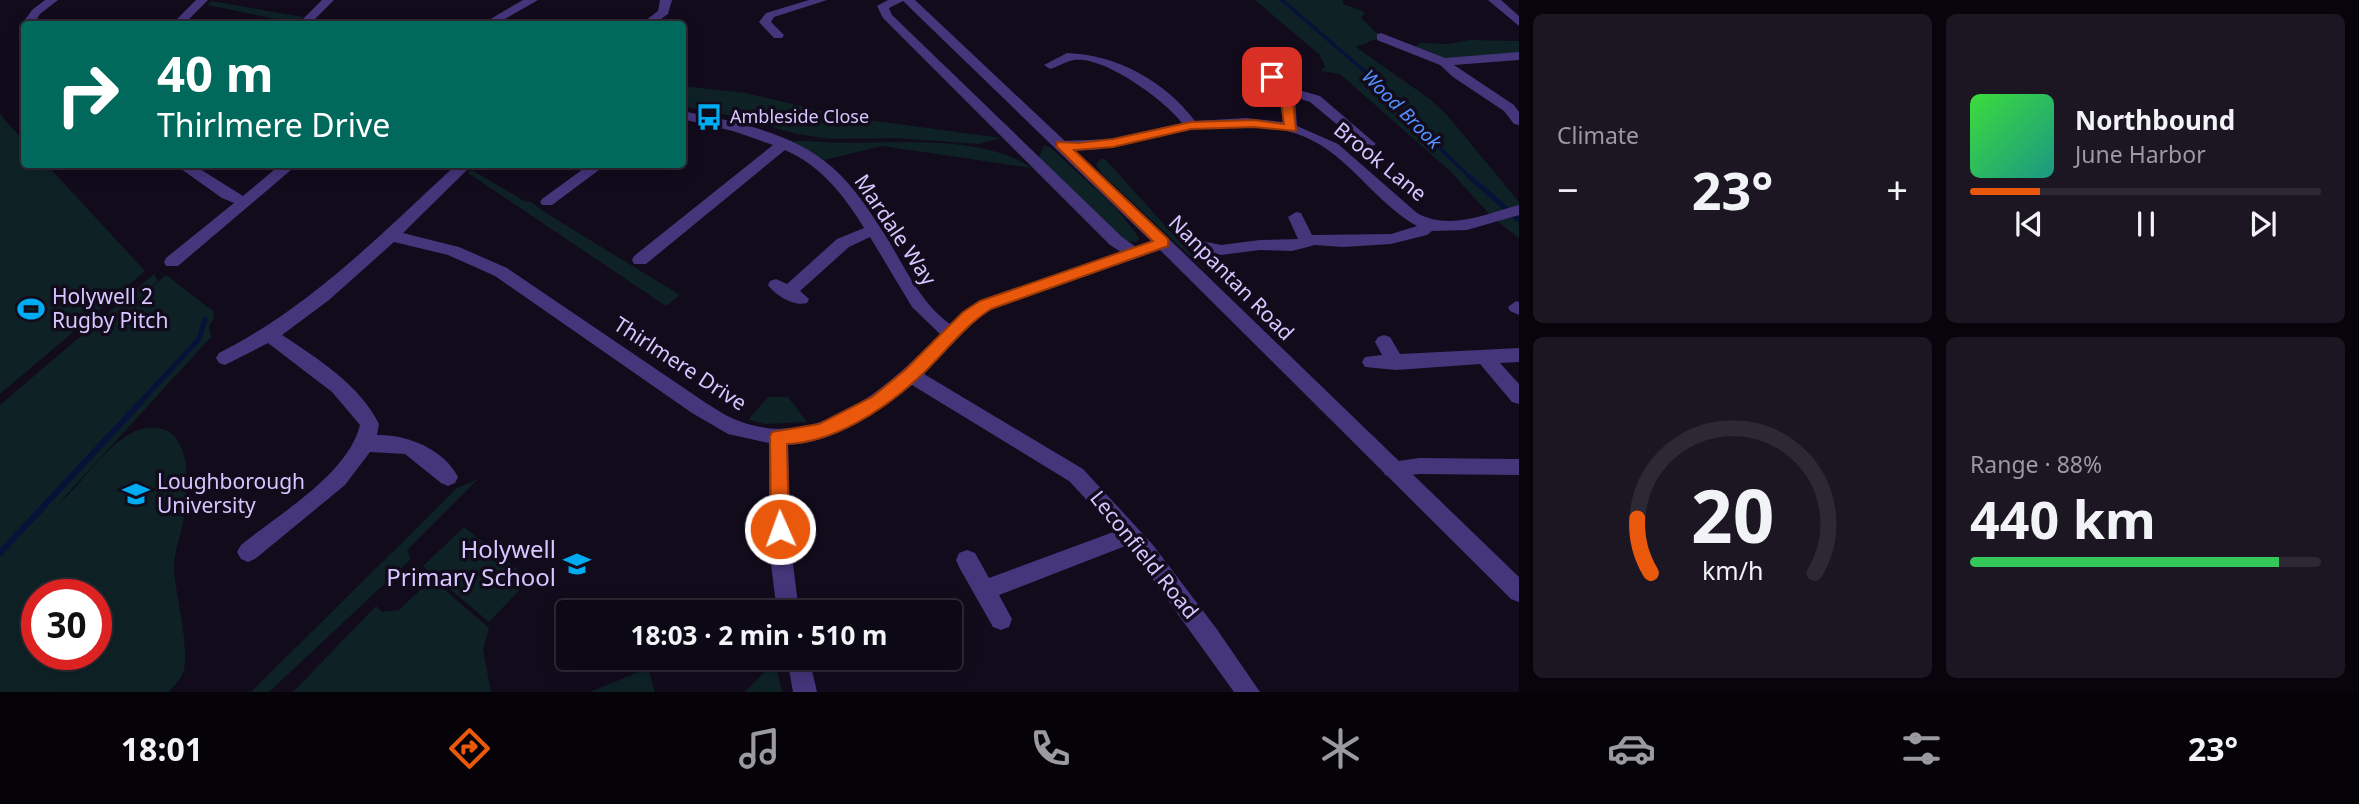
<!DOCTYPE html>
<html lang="en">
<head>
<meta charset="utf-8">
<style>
  body { margin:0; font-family:"Noto Sans",sans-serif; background:#1b1622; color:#f1f3f6; height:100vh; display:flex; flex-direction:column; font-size:26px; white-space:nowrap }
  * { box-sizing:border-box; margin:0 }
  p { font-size:23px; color:#9a9aa0 }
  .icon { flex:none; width:38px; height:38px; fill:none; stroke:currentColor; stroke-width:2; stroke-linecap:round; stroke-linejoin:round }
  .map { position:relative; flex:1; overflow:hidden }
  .panel { display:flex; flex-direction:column; gap:14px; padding:14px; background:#07040c; width:840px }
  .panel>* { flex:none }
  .top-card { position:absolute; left:21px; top:21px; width:665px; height:147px; border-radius:7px; box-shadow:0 4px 18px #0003,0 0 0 2px #2d2934; background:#00695c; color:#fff; overflow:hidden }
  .speed { position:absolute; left:21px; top:579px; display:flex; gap:14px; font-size:35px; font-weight:700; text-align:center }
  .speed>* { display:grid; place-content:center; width:91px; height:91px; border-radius:50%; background:#0d0815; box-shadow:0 4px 18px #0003,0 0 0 2px #2d2934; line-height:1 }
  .speed .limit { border:10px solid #d22; background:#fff; color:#111 }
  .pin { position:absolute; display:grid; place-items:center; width:60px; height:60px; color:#fff; margin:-30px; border-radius:14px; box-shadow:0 4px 10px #0006 }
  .me { position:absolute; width:77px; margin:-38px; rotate:358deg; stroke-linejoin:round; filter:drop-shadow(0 0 5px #0008) }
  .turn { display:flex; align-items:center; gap:24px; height:147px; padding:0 21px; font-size:32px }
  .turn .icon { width:91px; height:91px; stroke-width:2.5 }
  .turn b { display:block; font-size:49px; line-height:60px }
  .big { font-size:52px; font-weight:700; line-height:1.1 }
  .panel .widget { flex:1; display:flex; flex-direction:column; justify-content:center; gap:10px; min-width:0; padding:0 24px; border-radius:10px; background:#1b1622 }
  .panel .dial { align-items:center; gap:0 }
  .dial svg { height:182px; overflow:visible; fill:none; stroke:#2d2934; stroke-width:7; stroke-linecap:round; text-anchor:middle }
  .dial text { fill:#f1f3f6; stroke:none }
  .song { display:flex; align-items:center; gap:21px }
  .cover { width:84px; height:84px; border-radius:10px; background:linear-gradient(135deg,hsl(120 70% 55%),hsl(170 70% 35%)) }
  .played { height:7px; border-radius:4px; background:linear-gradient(90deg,#ea580c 20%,#2d2934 20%) }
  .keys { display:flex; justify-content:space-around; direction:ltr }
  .heat { display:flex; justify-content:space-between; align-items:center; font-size:38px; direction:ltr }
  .charge { height:10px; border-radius:5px; background:linear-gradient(90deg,#34c759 88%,#2d2934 0) }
  .panel .tiles { flex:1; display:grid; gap:14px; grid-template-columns:repeat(2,1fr) }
  .trip { position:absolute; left:556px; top:600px; width:406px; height:70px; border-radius:7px; background:#0d0815; box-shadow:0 4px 18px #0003,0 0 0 2px #2d2934; font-weight:700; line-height:70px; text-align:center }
  .menu { display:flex; height:112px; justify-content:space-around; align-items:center; background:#050308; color:#9a9aa0 }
  .menu .icon { width:49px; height:49px }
  .menu .current { color:#ea580c }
  .menu b { font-size:32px; color:#f1f3f6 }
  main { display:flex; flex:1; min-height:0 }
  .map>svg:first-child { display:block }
  .green { fill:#0e2226; fill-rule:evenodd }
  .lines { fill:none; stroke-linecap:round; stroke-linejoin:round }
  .stream-far2 { stroke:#081138; stroke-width:3.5 }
  .stream-far1 { stroke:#081138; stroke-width:5 }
  .stream { stroke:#081138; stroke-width:6 }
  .minor { fill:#45357b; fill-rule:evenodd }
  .tertiary { fill:#45357b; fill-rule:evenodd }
  .route { fill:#ea580c; stroke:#983908; stroke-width:2 }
  .labels { text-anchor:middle; stroke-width:7; stroke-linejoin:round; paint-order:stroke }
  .far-poi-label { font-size:18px; fill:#d7c6ff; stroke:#110b1c; text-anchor:start }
  .far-water-label { font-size:19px; font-style:italic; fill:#5490ff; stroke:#110b1c }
  .street-label { font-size:21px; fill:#d7c6ff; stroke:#110b1c }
  .poi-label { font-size:21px; fill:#d7c6ff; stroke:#110b1c; text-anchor:start }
  .near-poi-label { font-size:24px; fill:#d7c6ff; stroke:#110b1c; text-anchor:end }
</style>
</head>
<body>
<main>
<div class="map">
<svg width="1519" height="692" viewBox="0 0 1519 692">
  <rect width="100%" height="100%" fill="#110b1c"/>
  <path class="green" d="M1255,0H1343V4L1365,12L1361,18L1381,37L1356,47L1431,100L1447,115L1519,202V238L1492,217L1450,171L1340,74L1321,71L1325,66L1319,54Z
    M211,1L303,17L295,23L208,5Z
    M1470,40L1519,41V56L1450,60L1414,49L1419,43L1448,44Z
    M682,86L746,93L846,117L1001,138L978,144L896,138L830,139L797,134L737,117L683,106Z
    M0,114L24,141V164L47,165L145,271L0,394Z
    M796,141C814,141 832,143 850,143C907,143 984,136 1032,168L882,146L824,160L791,144Z
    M1044,145L1050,147L1116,208L1137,235L1139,239L1136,242L1123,241L1038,159Z
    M1101,159H1105L1206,271L1101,173L1096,164Z
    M472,170L524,201L531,202L549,215L680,295L666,306L468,173Z
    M154,274L158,281L97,336L166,275L213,311L214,318L209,326L211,337L59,503C85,484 118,421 158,428C192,433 188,486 185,511C183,530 174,549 174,569C175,592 192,656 182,675C179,681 173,687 169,692H0V405ZM37,595H96V654H37Z
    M768,397H788L807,422L766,424L748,420Z
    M478,479L407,550L411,559L269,692H251L457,488Z
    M464,527L530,579L489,622L423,566Z
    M432,579L489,628L483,650L491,692H293L376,606L382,612L399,610Z
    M775,661L782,692H745Z
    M648,668L655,692H590Z"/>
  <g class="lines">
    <path class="stream-far2" d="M1282,0L1384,88L1383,94L1471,178"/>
    <path class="stream-far1" d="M1470,177L1519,220
      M138,405L199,339L205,319"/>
    <path class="stream" d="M0,553L140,403"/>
    <path class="minor" d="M45,0H58L40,14L34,24L24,27L22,24L32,10Z
      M196,0H208L184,24H172Z
      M322,0H334L310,24H298Z
      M523,0H538L496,24H482Z
      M660,0H672L668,14L654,24H641L658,11Z
      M809,0H827L774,17L771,22L784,35L782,38H774L759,22L766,13Z
      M888,0H905L889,8L892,15L1122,237L1136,247L1163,238L1171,243L1169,247L991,309L975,320L924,374L1083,469L1153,545L1216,628L1260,692H1234L1128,545L999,595L1012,619L1009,627L1001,630L993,627L959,567L956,560L959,553L967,550L975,553L989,578L1116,531L1069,481L912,385C877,413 834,443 788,445L791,548L799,612H777L769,548V443L728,434L692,413L495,276L448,255L394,242L329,300L282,335C317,358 360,385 379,424L377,435C406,434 444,449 458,477L455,483L448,486L441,483L405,454L370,452L345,485L255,559L248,562L241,559L237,552L241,545C279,514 348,474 360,425L332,392L268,343L225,365L219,363L216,358L219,353C312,306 381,234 457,164H473L403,233L459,247L507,268L706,403C716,409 727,417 739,421C819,451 888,387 940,334L912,307L870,237L849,247L800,291L809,299L807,303C794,307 775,295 768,285L770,281L776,279L787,284L837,239L864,228C844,195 821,166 785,150L646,264H634L632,260L634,256L773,145L733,131L682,119V111C732,121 793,132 832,167C856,188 873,216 890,243C907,272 923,305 950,324L979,301L1121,252L1110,245L883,18L877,6Z
      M1488,0H1501L1519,16V26Z
      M1381,33L1445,58L1519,52V60L1454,65L1514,105L1519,112V125L1514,124L1504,111L1453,77L1440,65L1377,40V34Z
      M1067,53C1117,55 1165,81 1195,121L1246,118L1283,122L1280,101L1283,93L1265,77L1266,74H1276L1295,89L1320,96L1376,144L1369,148L1364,147L1310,102L1295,97L1297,126L1338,144L1417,213C1450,231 1485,214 1519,205V215L1467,230L1432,231L1427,235L1391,244L1343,247L1315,245L1292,251L1260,250L1221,255L1192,249L1190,245L1192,241L1198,240L1221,245L1260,240L1298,239L1288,217L1296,212L1301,213L1312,235L1391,234L1417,226C1375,203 1350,156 1305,137C1261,119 1206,124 1162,135C1128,143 1091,156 1056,148V142L1061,141L1111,139L1182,123C1166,101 1099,51 1070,61C1063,63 1057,67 1050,69L1044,65Z
      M174,164H192L243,196L281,164H298L178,266H166L164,262L166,258L234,203L222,198Z
      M590,164H607L552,205H542L540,202L542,199Z
      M1516,301L1519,302V315L1510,311L1508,307Z
      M1384,335L1390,337L1400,354L1519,348V362L1500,363L1519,384V404L1512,402L1480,364L1396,370L1365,367L1362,362L1365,357L1382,355L1375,342L1378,337Z
      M1419,458L1519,459V475L1419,474L1392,477L1385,475L1382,469L1385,463Z
      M787,658H809L817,692H793Z"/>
    <path class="tertiary" d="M902,0H915L1169,239L1519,577V602L1511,599L1157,247Z"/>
  </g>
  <path class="route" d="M1272,74L1296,92L1293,101L1296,131L1254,127L1191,129L1113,147L1074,150L1168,239V246L991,309C961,328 942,357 916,380C882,411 834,442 787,444L789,529L787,535L780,538L773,535L771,529L770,437L772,432L819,424L872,397L905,370L963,312L980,301L1153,241L1057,147V142L1078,143L1113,139L1191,122L1254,120L1284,124L1281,101L1284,92L1266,77Z"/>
  <defs>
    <symbol id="bus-bare" viewBox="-9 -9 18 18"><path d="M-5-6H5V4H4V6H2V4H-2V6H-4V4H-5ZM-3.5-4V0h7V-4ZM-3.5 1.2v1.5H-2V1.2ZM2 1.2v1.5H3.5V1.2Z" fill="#00acf1" stroke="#110b1c" stroke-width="2.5" paint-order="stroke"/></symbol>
    <symbol id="stadium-bare" viewBox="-9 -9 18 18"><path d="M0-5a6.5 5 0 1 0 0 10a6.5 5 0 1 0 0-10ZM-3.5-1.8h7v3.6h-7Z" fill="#00acf1" stroke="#110b1c" stroke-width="2.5" paint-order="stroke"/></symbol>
    <symbol id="university-bare" viewBox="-9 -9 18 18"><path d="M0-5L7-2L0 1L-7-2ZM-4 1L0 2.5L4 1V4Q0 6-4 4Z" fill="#00acf1" stroke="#110b1c" stroke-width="2.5" paint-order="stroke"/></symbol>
    <symbol id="school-bare" viewBox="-9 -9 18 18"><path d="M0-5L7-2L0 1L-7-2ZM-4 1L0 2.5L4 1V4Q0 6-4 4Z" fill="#00acf1" stroke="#110b1c" stroke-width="2.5" paint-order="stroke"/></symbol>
  </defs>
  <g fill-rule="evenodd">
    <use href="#bus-bare" x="690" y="98" width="38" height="38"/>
    <use href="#stadium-bare" x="12" y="290" width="38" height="38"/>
    <use href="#university-bare" x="117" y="475" width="38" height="38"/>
    <use href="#school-bare" x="558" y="545" width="38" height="38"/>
  </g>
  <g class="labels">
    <g class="far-poi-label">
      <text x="730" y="123">Ambleside Close</text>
    </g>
    <g class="far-water-label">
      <text transform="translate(1402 109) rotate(45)" y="7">Wood Brook</text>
    </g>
    <g class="street-label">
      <text transform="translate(1380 162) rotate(39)" y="7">Brook Lane</text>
      <text transform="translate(895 230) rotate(56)" y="7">Mardale Way</text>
      <text transform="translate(1231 278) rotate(45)" y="7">Nanpantan Road</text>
      <text transform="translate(680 364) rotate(33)" y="7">Thirlmere Drive</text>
      <text transform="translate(1144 555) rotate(51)" y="7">Leconfield Road</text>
    </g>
    <g class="poi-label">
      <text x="52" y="304">Holywell 2<tspan x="52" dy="24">Rugby Pitch</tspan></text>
      <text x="157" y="489">Loughborough<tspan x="157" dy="24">University</tspan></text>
    </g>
    <g class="near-poi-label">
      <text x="556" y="558">Holywell<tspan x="556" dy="28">Primary School</tspan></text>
    </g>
  </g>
</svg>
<div class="speed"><div class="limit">30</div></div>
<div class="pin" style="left:1272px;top:77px;background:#d93025"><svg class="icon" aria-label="arrive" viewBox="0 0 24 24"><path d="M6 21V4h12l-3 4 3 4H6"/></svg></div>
<svg class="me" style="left:780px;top:529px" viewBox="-20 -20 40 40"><circle r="17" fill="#ea580c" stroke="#fff" stroke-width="3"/><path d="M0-11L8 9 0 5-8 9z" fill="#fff"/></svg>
<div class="trip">18:03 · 2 min · 510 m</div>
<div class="top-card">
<div class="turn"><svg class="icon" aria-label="right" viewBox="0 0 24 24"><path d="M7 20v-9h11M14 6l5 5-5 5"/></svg><div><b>40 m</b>Thirlmere Drive</div></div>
</div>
</div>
<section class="panel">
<div class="tiles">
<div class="widget"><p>Climate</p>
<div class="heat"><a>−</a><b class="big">23°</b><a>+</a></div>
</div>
<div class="widget">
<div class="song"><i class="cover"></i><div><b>Northbound</b><p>June Harbor</p></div></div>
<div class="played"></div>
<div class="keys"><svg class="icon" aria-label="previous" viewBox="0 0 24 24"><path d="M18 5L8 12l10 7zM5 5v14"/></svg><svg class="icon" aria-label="pause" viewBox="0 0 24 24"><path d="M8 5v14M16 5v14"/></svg><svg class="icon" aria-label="next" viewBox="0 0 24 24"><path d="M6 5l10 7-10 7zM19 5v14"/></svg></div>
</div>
<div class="widget dial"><svg viewBox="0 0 100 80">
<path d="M14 69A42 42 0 1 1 86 69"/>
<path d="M14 69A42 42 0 0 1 8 45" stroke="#ea580c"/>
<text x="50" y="56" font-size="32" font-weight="700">20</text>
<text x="50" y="72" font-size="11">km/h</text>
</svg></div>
<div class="widget"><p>Range · 88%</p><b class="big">440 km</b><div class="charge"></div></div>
</div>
</section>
</main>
<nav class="menu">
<b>18:01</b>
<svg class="icon current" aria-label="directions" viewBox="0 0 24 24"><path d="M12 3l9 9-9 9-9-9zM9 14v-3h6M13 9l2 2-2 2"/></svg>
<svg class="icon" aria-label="music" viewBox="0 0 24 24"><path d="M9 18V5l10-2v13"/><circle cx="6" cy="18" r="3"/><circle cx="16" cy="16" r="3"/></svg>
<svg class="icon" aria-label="phone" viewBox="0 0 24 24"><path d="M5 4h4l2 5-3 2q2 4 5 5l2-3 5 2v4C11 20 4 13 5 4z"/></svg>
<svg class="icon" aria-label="climate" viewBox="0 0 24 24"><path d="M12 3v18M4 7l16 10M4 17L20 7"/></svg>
<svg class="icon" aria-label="car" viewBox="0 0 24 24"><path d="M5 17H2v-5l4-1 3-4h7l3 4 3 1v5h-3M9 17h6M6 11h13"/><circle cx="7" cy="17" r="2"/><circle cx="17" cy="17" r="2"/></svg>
<svg class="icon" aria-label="filters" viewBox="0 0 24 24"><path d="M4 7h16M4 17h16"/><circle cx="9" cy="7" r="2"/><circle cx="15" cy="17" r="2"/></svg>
<b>23°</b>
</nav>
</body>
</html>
